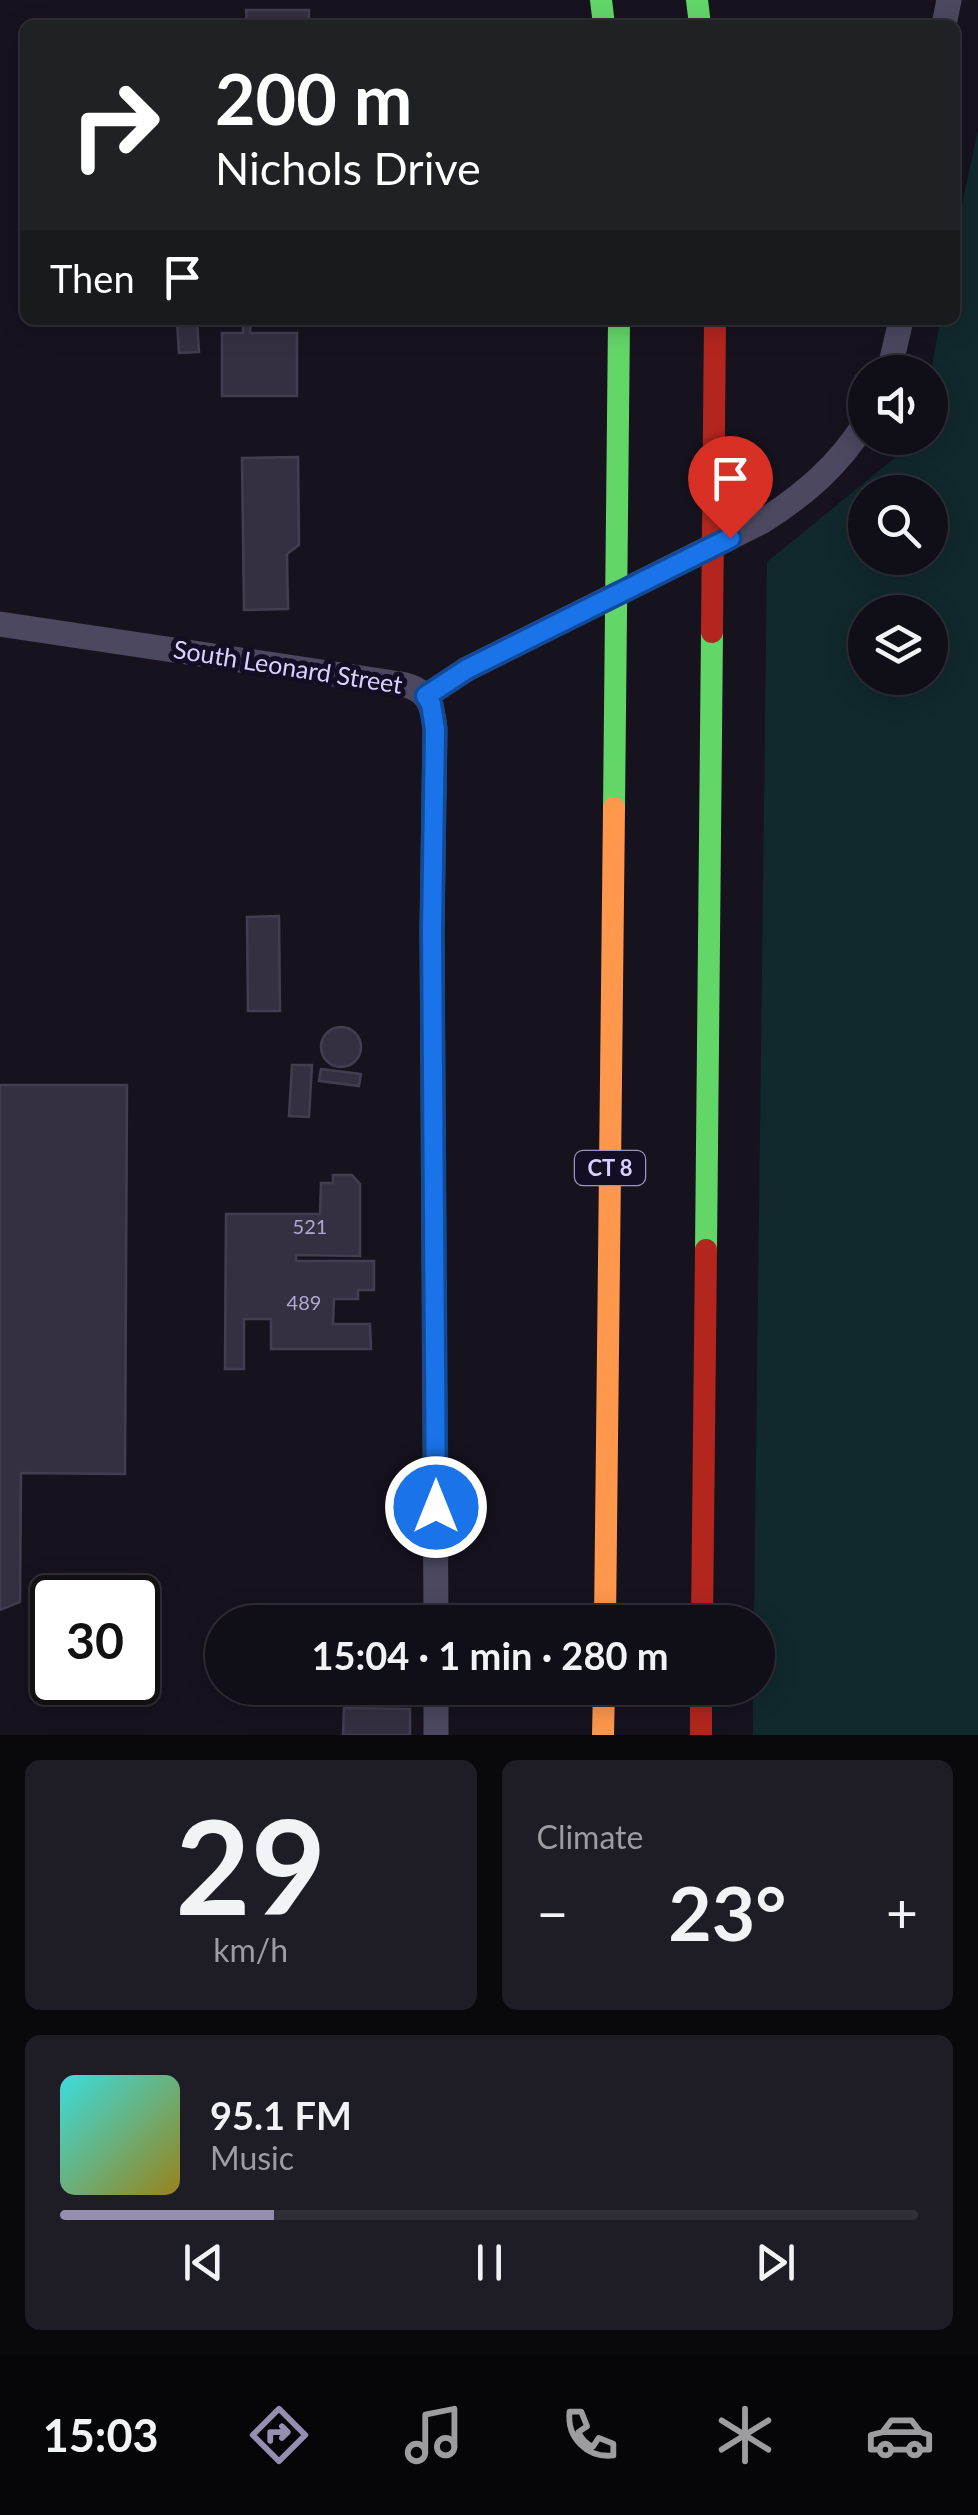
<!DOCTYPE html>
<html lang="en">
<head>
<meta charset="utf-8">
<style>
  body { margin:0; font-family:Lato,sans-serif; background:#1e1c24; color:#f1f3f6; height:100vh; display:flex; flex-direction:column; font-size:38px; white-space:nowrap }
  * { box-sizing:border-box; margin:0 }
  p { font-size:32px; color:#9c9ca1 }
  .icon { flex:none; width:55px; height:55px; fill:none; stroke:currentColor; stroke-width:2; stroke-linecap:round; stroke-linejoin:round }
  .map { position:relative; height:1735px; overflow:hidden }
  .side { display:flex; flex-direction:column; gap:25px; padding:25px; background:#09080d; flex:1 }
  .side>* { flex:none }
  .guide { position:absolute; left:20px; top:20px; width:940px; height:305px; border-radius:15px; box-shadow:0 5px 25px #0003,0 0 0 2px #302e36; background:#202124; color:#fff; overflow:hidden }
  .buttons { position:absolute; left:848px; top:355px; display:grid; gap:20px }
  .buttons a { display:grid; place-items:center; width:100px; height:100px; border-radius:50%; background:#100e17; box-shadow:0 5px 25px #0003,0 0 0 2px #302e36; font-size:50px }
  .speed { position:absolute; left:30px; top:1575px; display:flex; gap:20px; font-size:50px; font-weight:700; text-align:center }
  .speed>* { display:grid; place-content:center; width:130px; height:130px; border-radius:50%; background:#100e17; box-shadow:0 5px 25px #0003,0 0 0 2px #302e36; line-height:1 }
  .speed .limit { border:5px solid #111; border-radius:15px; background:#fff; color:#111 }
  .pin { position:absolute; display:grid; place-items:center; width:85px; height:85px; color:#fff; margin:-102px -42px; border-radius:50% 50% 50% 0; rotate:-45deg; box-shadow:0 0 10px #0007 }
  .pin .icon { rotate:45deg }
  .me { position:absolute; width:110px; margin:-55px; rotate:0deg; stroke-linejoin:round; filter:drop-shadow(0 0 8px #0008) }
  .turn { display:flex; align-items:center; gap:35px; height:210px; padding:0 30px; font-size:45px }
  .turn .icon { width:130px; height:130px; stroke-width:2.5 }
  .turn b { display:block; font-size:70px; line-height:85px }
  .then { display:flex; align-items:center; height:95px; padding:0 30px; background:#0003; gap:20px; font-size:38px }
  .big { font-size:75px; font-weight:700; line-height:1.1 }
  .side .tile { flex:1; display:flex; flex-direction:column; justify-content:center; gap:15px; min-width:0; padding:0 35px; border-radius:15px; background:#1e1c24 }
  .side .dial { align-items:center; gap:0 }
  .dial b { font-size:130px; line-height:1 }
  .song { display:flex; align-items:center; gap:30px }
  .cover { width:120px; height:120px; border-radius:15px; background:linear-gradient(135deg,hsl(180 70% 55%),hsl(50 70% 35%)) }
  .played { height:10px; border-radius:5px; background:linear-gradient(90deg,#958eb1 25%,#302e36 25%) }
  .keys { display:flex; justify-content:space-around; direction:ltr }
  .heat { display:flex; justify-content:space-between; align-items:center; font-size:55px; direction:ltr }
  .side .tiles { flex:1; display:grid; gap:25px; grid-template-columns:1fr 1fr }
  .tile:last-child { grid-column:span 2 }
  .trip { position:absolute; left:205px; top:1605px; width:570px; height:100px; border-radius:50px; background:#100e17; box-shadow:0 5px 25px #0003,0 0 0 2px #302e36; font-weight:700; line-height:100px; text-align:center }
  .tab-bar { display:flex; height:160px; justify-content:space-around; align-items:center; background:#060609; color:#9c9ca1 }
  .tab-bar .icon { width:70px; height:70px }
  .tab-bar .on { color:#958eb1 }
  .tab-bar b { font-size:45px; color:#f1f3f6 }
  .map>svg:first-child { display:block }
  .green { fill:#11292c; fill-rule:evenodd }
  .building { fill:#343041; stroke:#433d52; stroke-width:2.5 }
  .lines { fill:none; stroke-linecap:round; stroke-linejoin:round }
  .street { stroke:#4b4860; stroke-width:25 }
  .fast { stroke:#63d668; stroke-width:22 }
  .slow { stroke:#ff974d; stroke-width:22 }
  .jam { stroke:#b3261e; stroke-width:22 }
  .route-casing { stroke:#114b97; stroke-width:25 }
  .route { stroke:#1a73e8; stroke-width:18 }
  .labels { text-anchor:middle; stroke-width:10; stroke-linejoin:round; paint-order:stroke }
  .number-label { font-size:20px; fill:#b0a8d0 }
  .shield { fill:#140e24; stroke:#9f96bd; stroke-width:2.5 }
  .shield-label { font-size:22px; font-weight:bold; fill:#dad0ff }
  .street-label { font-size:25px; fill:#dad0ff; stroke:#140e24 }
</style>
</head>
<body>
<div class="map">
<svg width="978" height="1735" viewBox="0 0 978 1735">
  <rect width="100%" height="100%" fill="#16131f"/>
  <path class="green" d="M978,130V1735H753V1688H758V1622H754L767,562L919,438H930V379L940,320H955V237ZM865,492H930V558H865ZM865,612H930V678H865Z"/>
  <path class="building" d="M246,10H309V25H247Z
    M243,320H251L250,333H297V396H222V333H243Z
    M197,321L199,352L179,353L177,322Z
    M298,457L299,545L287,554L288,609L244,610L242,458Z
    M279,916L280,1011H248L247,917Z
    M321 1047a20 20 0 1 1 40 0a20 20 0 1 1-40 0Z
    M292,1065H312L309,1117L289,1116Z
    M321,1069L361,1074L359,1086L319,1081Z
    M0,1085H127L125,1474L21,1473L20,1602L0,1610Z
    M333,1175H352L360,1184V1256L296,1255V1261H374V1290H358V1299H334L333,1324H370L371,1349H271V1319H244V1369H225L226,1214H320L321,1183H333Z
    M344,1708L410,1709V1735H343Z"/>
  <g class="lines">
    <path class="street" d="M944,25L949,0
      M889,372L901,320
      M0,624L401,684C427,689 433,704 435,729L432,931L436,1622
      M426,696L467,669L763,521C804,495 839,465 865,423
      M436,1688V1735"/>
    <path class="fast" d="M601,0L604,25
      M697,0L700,25
      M614,808L619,320
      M706,1250L712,632"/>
    <path class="slow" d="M605,1622L614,808
      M603,1735L604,1688"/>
    <path class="jam" d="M712,632L715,320
      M702,1622L706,1250
      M701,1688V1735"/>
  </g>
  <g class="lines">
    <defs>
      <path id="route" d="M436,1507L432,931L435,729L431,704L426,696L467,669L730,538"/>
    </defs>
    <use href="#route" class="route-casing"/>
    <use href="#route" class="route"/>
  </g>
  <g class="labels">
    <g class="number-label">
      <text x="310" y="1234">521</text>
      <text x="304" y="1310">489</text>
    </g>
    <rect class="shield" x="575" y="1151" width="70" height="34" rx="8"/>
    <g class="shield-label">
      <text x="610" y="1176">CT 8</text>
    </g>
    <g class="street-label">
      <text transform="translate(288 667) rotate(9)" y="9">South Leonard Street</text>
    </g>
  </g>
</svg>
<div class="buttons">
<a><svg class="icon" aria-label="sound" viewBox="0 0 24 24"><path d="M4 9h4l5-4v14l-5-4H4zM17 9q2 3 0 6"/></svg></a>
<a><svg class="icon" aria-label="search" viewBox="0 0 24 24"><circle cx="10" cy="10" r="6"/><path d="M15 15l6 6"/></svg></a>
<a><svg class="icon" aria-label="layers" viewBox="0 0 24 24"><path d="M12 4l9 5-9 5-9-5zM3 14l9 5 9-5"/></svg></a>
</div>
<div class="speed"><div class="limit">30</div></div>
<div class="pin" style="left:730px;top:538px;background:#d93025"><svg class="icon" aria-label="arrive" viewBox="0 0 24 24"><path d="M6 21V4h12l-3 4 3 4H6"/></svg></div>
<svg class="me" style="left:436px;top:1507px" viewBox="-20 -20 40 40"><circle r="17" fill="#1a73e8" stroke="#fff" stroke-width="3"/><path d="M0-11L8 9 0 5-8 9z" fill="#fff"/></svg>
<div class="trip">15:04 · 1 min · 280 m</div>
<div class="guide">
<div class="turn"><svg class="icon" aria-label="right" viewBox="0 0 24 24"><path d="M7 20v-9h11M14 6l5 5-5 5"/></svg><div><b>200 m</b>Nichols Drive</div></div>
<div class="then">Then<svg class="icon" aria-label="arrive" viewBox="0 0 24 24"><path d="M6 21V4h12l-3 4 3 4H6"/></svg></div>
</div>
</div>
<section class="side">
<div class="tiles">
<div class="tile dial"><b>29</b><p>km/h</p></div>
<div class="tile"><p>Climate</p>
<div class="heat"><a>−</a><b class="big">23°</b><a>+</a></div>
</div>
<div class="tile">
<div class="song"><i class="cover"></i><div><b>95.1 FM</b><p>Music</p></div></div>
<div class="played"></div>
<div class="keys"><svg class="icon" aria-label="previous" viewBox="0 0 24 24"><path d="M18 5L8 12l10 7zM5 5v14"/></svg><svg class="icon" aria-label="pause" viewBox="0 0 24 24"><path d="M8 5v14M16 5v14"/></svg><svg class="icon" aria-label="next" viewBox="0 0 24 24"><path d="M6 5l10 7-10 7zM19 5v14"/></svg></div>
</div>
</div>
</section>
<nav class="tab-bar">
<b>15:03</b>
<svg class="icon on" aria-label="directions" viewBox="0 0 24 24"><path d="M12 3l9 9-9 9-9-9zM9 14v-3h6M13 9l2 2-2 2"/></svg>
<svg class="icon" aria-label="music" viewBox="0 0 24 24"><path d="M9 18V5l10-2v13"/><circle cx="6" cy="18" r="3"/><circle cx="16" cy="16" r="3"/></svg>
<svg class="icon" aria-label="phone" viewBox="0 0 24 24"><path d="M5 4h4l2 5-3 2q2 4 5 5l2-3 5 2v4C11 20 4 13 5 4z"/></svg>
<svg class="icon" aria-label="climate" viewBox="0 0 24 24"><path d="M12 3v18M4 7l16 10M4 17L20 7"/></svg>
<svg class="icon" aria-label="car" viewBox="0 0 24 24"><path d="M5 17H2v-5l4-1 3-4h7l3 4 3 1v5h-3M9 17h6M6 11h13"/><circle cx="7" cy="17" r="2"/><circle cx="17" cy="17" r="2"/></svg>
</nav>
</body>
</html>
